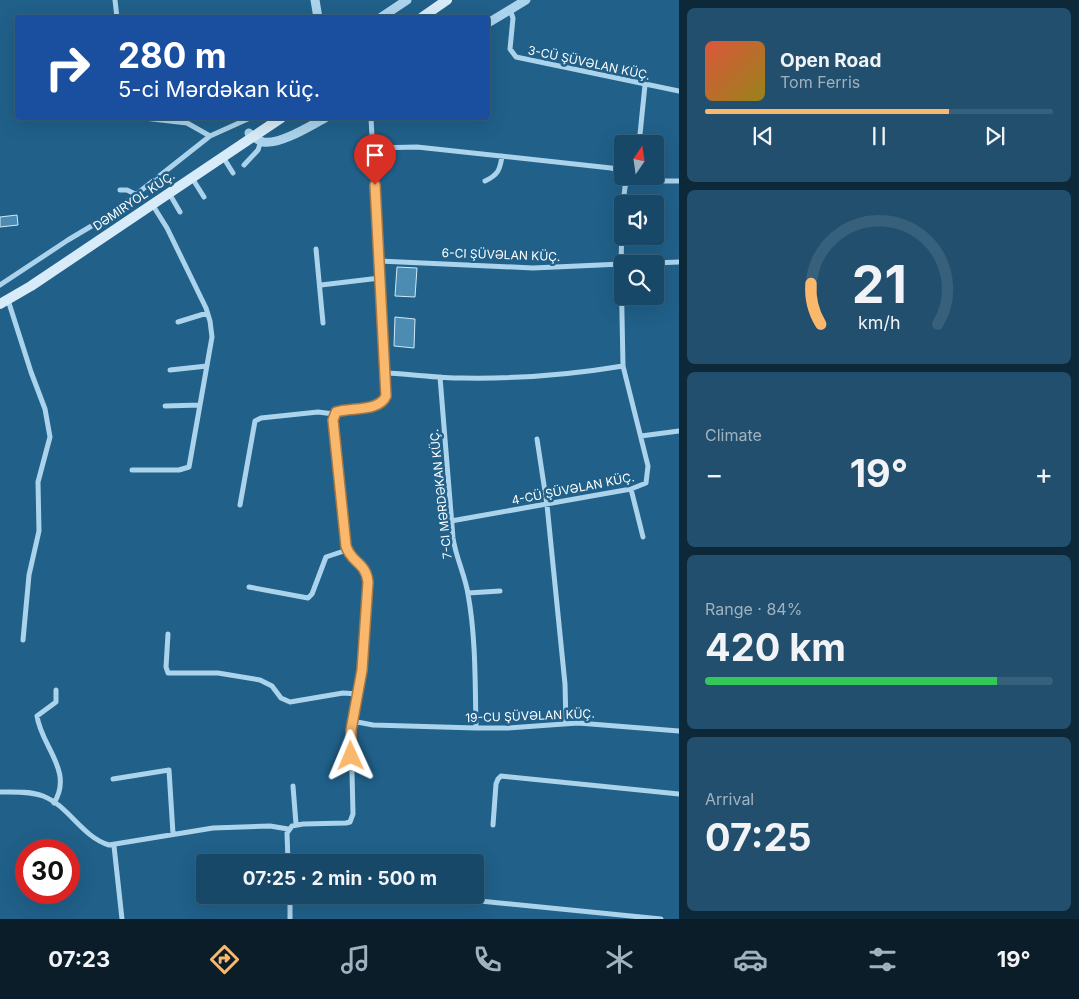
<!DOCTYPE html>
<html lang="en">
<head>
<meta charset="utf-8">
<style>
  body { margin:0; font-family:Inter,sans-serif; background:#214f6d; color:#f1f3f6; height:100vh; display:flex; flex-direction:column; font-size:19px; white-space:nowrap }
  * { box-sizing:border-box; margin:0 }
  p { font-size:16px; color:#9fb2c0 }
  .icon { flex:none; width:28px; height:28px; fill:none; stroke:currentColor; stroke-width:2; stroke-linecap:round; stroke-linejoin:round }
  .map { position:relative; flex:1; overflow:hidden }
  .details { display:flex; flex-direction:column; gap:8px; padding:8px; background:#0d2839; width:400px }
  .details>* { flex:none }
  .top-card { position:absolute; left:15px; top:15px; width:475px; height:105px; border-radius:5px; box-shadow:0 5px 20px #0002,0 0 0 1px #36607b; background:#1a4fa0; color:#fff; overflow:hidden }
  .needle { width:32px; rotate:13deg }
  .controls { position:absolute; left:614px; top:135px; display:grid; gap:10px }
  .controls a { display:grid; place-items:center; width:50px; height:50px; border-radius:5px; background:#184867; box-shadow:0 5px 20px #0002,0 0 0 1px #36607b; font-size:25px }
  .speed { position:absolute; left:15px; top:839px; display:flex; gap:10px; font-size:25px; font-weight:700; text-align:center }
  .speed>* { display:grid; place-content:center; width:65px; height:65px; border-radius:50%; background:#184867; box-shadow:0 5px 20px #0002,0 0 0 1px #36607b; line-height:1 }
  .speed .limit { border:8px solid #d22; background:#fff; color:#111 }
  .pin { position:absolute; display:grid; place-items:center; width:42px; height:42px; color:#fff; margin:-51px -21px; border-radius:50% 50% 50% 0; rotate:-45deg; box-shadow:0 0 5px #0007 }
  .pin .icon { rotate:45deg }
  .me { position:absolute; width:55px; margin:-28px; rotate:359deg; stroke-linejoin:round; filter:drop-shadow(0 0 4px #0008) }
  .turn { display:flex; align-items:center; gap:18px; height:105px; padding:0 20px; font-size:22px }
  .turn .icon { width:65px; height:65px; stroke-width:2.5 }
  .turn b { display:block; font-size:35px; line-height:42px }
  .big { font-size:38px; font-weight:700; line-height:1.1 }
  .details .card { flex:1; display:flex; flex-direction:column; justify-content:center; gap:8px; min-width:0; padding:0 18px; border-radius:8px; background:#214f6d }
  .details .dial { align-items:center; gap:0 }
  .dial svg { height:130px; overflow:visible; fill:none; stroke:#36607b; stroke-width:7; stroke-linecap:round; text-anchor:middle }
  .dial text { fill:#f1f3f6; stroke:none }
  .song { display:flex; align-items:center; gap:15px }
  .cover { width:60px; height:60px; border-radius:8px; background:linear-gradient(135deg,hsl(10 70% 55%),hsl(50 70% 35%)) }
  .played { height:5px; border-radius:2px; background:linear-gradient(90deg,#f9b86c 70%,#36607b 70%) }
  .keys { display:flex; justify-content:space-around; direction:ltr }
  .heat { display:flex; justify-content:space-between; align-items:center; font-size:28px; direction:ltr }
  .charge { height:8px; border-radius:4px; background:linear-gradient(90deg,#34c759 84%,#36607b 0) }
  .trip { position:absolute; left:196px; top:854px; width:288px; height:50px; border-radius:5px; background:#184867; box-shadow:0 5px 20px #0002,0 0 0 1px #36607b; font-weight:700; line-height:50px; text-align:center }
  .dock { display:flex; height:80px; justify-content:space-around; align-items:center; background:#0a1d29; color:#9fb2c0 }
  .dock .icon { width:35px; height:35px }
  .dock .selected { color:#f9b86c }
  .dock b { font-size:22px; color:#f1f3f6 }
  main { display:flex; flex:1; min-height:0 }
  .map>svg:first-child { display:block }
  .building { fill:#4c8cb3; stroke:#d0e9f8 }
  .lines { fill:none; stroke-linecap:round; stroke-linejoin:round }
  .minor { stroke:#abd3eb; stroke-width:5 }
  .tertiary { stroke:#abd3eb; stroke-width:9 }
  .secondary { stroke:#d7ebf8; stroke-width:10 }
  .route-casing { stroke:#a27846; stroke-width:12 }
  .route { stroke:#f9b86c; stroke-width:9 }
  .labels { text-anchor:middle; stroke-width:5; stroke-linejoin:round; paint-order:stroke }
  .street-label { font-size:12px; fill:#fff; stroke:#206089 }
</style>
</head>
<body>
<main>
<div class="map">
<svg width="679" height="919" viewBox="0 0 679 919">
  <rect width="100%" height="100%" fill="#206089"/>
  <path class="building" d="M17,215L18,225L0,227V217Z
    M397,267L417,268L415,297L395,296Z
    M395,317L415,319L414,348L394,346Z"/>
  <g class="lines">
    <path class="minor" d="M115,0L117,18
      M510,10L513,18L510,49L516,57L679,91
      M144,118L187,123L210,136
      M639,144L645,85
      M373,148L417,147L611,168L622,171
      M223,157L233,173
      M244,165L258,150L261,141
      M635,176L658,181H679
      M192,178L204,197
      M485,181C498,175 500,170 502,156
      M120,190H127L135,194
      M169,193L180,212
      M623,204L625,187L630,176
      M316,249L323,323
      M379,261L533,268L622,264
      M629,264L679,262
      M0,285L68,240L110,215L210,136L250,118
      M321,285L380,278
      M8,300L31,372L45,409L50,437L38,482L39,531L29,575L23,640
      M178,322L207,313
      M170,370L207,366
      M385,373C411,374 437,378 462,378C516,379 569,375 623,366
      M440,377L453,538C456,558 465,575 468,594C476,638 475,684 476,728
      M165,406L200,405
      M641,436L679,431
      M537,439L547,505L565,684L566,723
      M132,470H179L189,467L212,337L210,321L206,308L167,228L152,204
      M631,489L643,537
      M240,505L255,421L261,418L318,412L334,414
      M451,521L631,489L646,483L648,466L623,366L621,265L622,224
      M249,587L308,598L312,594L326,557L347,550
      M468,593L500,591
      M168,634L166,667L168,673H218L260,680L272,686L281,698L290,702L343,693L358,694
      M352,721L373,725L476,728H508L578,723L679,731
      M113,779L169,770L173,834
      M293,786L296,824
      M0,792C14,792 30,791 43,796C69,806 82,837 109,845L213,828L270,826L288,829
      M54,803C74,771 41,746 37,716L56,702V690
      M493,825L496,784L498,779L501,776L679,794
      M114,846L122,919
      M288,862L287,833L292,826L303,824L346,823L350,822L353,814L351,730L362,670L368,581C366,562 351,563 346,546L333,420L334,414L339,411C353,407 379,412 386,397L371,118
      M290,895V919
      M419,895L661,919"/>
    <path class="tertiary" d="M315,0L318,18
      M380,18L407,0
      M488,23L526,0
      M249,133C253,136 257,140 263,142C280,145 310,126 325,118"/>
    <path class="secondary" d="M421,18L447,0
      M0,304L31,286L281,118"/>
  </g>
  <g class="lines">
    <defs>
      <path id="route" d="M351,756V730L362,670L368,582C366,562 351,563 346,546L333,420L336,412C351,407 379,412 386,396L375,185"/>
    </defs>
    <use href="#route" class="route-casing"/>
    <use href="#route" class="route"/>
  </g>
  <g class="labels">
    <g class="street-label">
      <text transform="translate(589 63) rotate(12)" y="4">3-CÜ ŞÜVƏLAN KÜÇ.</text>
      <text transform="translate(134 201) rotate(-34)" y="4">DƏMIRYOL KÜÇ.</text>
      <text transform="translate(501 255) rotate(2)" y="4">6-CI ŞÜVƏLAN KÜÇ.</text>
      <text transform="translate(573 489) rotate(-11)" y="4">4-CÜ ŞÜVƏLAN KÜÇ.</text>
      <text transform="translate(441 494) rotate(-96)" y="4">7-CI MƏRDƏKAN KÜÇ.</text>
      <text transform="translate(530 716) rotate(-2)" y="4">19-CU ŞÜVƏLAN KÜÇ.</text>
    </g>
  </g>
</svg>
<div class="controls">
<a><svg class="needle" viewBox="-14 -14 28 28"><path d="M0-13l5 13h-10z" fill="#e53935"/><path d="M0 13l5-13h-10z" fill="#9fb2c0"/></svg></a>
<a><svg class="icon" aria-label="sound" viewBox="0 0 24 24"><path d="M4 9h4l5-4v14l-5-4H4zM17 9q2 3 0 6"/></svg></a>
<a><svg class="icon" aria-label="search" viewBox="0 0 24 24"><circle cx="10" cy="10" r="6"/><path d="M15 15l6 6"/></svg></a>
</div>
<div class="speed"><div class="limit">30</div></div>
<div class="pin" style="left:375px;top:185px;background:#d93025"><svg class="icon" aria-label="arrive" viewBox="0 0 24 24"><path d="M6 21V4h12l-3 4 3 4H6"/></svg></div>
<svg class="me" style="left:351px;top:756px" viewBox="-20 -20 40 40"><path d="M0-17L14 15 0 8-14 15z" fill="#f9b86c" stroke="#fff" stroke-width="4"/></svg>
<div class="trip">07:25 · 2 min · 500 m</div>
<div class="top-card">
<div class="turn"><svg class="icon" aria-label="right" viewBox="0 0 24 24"><path d="M7 20v-9h11M14 6l5 5-5 5"/></svg><div><b>280 m</b>5-ci Mərdəkan küç.</div></div>
</div>
</div>
<section class="details">
<div class="card">
<div class="song"><i class="cover"></i><div><b>Open Road</b><p>Tom Ferris</p></div></div>
<div class="played"></div>
<div class="keys"><svg class="icon" aria-label="previous" viewBox="0 0 24 24"><path d="M18 5L8 12l10 7zM5 5v14"/></svg><svg class="icon" aria-label="pause" viewBox="0 0 24 24"><path d="M8 5v14M16 5v14"/></svg><svg class="icon" aria-label="next" viewBox="0 0 24 24"><path d="M6 5l10 7-10 7zM19 5v14"/></svg></div>
</div>
<div class="card dial"><svg viewBox="0 0 100 80">
<path d="M14 69A42 42 0 1 1 86 69"/>
<path d="M14 69A42 42 0 0 1 8 44" stroke="#f9b86c"/>
<text x="50" y="56" font-size="32" font-weight="700">21</text>
<text x="50" y="72" font-size="11">km/h</text>
</svg></div>
<div class="card"><p>Climate</p>
<div class="heat"><a>−</a><b class="big">19°</b><a>+</a></div>
</div>
<div class="card"><p>Range · 84%</p><b class="big">420 km</b><div class="charge"></div></div>
<div class="card"><p>Arrival</p><b class="big">07:25</b></div>
</section>
</main>
<nav class="dock">
<b>07:23</b>
<svg class="icon selected" aria-label="directions" viewBox="0 0 24 24"><path d="M12 3l9 9-9 9-9-9zM9 14v-3h6M13 9l2 2-2 2"/></svg>
<svg class="icon" aria-label="music" viewBox="0 0 24 24"><path d="M9 18V5l10-2v13"/><circle cx="6" cy="18" r="3"/><circle cx="16" cy="16" r="3"/></svg>
<svg class="icon" aria-label="phone" viewBox="0 0 24 24"><path d="M5 4h4l2 5-3 2q2 4 5 5l2-3 5 2v4C11 20 4 13 5 4z"/></svg>
<svg class="icon" aria-label="climate" viewBox="0 0 24 24"><path d="M12 3v18M4 7l16 10M4 17L20 7"/></svg>
<svg class="icon" aria-label="car" viewBox="0 0 24 24"><path d="M5 17H2v-5l4-1 3-4h7l3 4 3 1v5h-3M9 17h6M6 11h13"/><circle cx="7" cy="17" r="2"/><circle cx="17" cy="17" r="2"/></svg>
<svg class="icon" aria-label="filters" viewBox="0 0 24 24"><path d="M4 7h16M4 17h16"/><circle cx="9" cy="7" r="2"/><circle cx="15" cy="17" r="2"/></svg>
<b>19°</b>
</nav>
</body>
</html>
